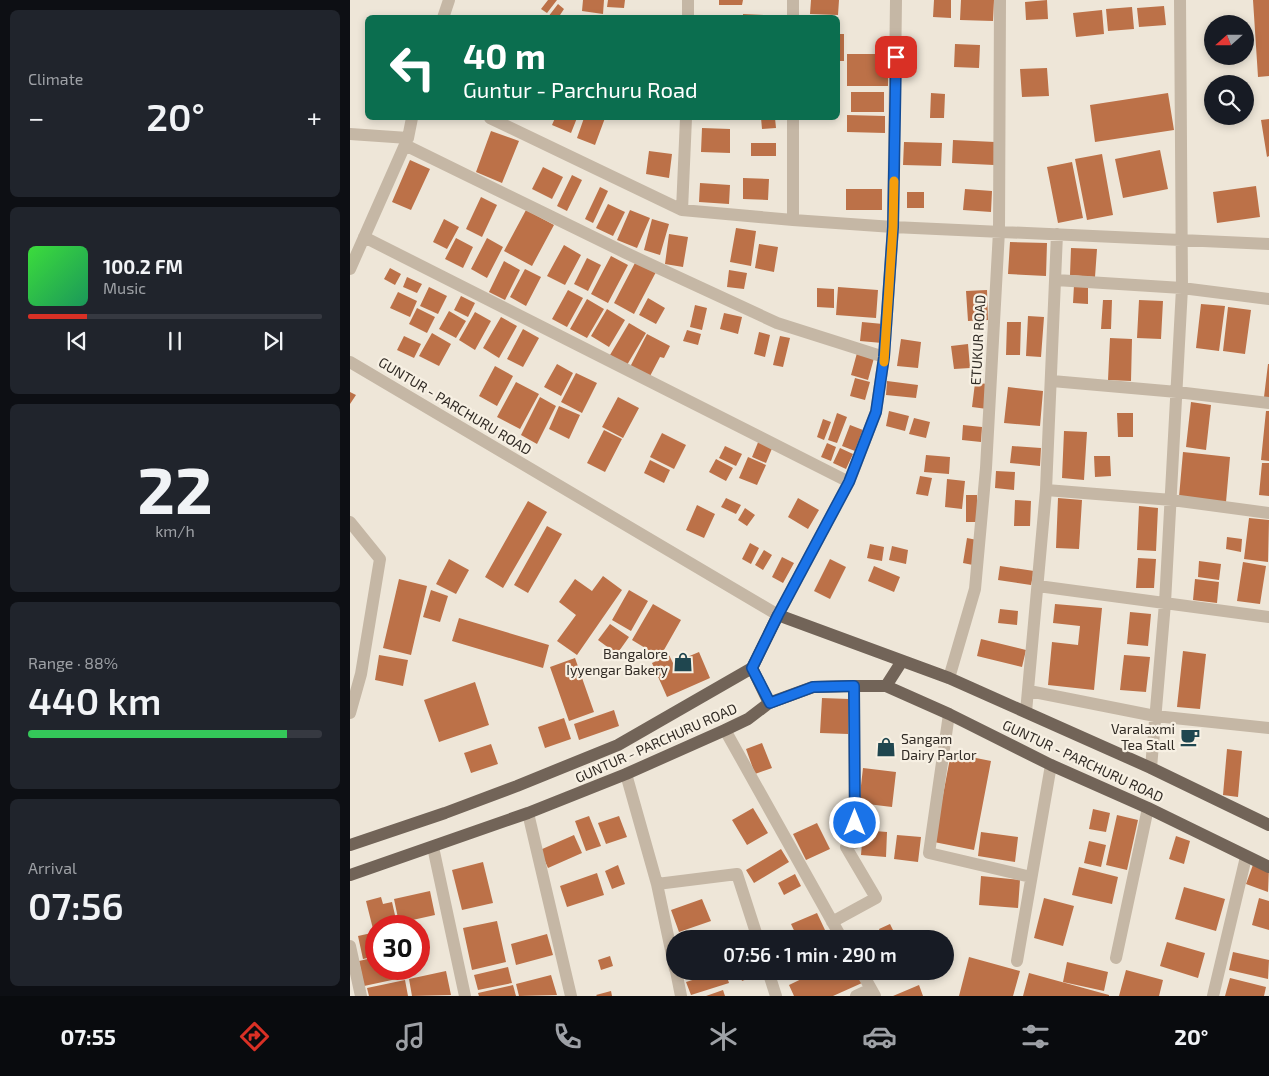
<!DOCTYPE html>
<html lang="en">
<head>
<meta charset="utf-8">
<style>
  body { margin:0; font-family:"Exo 2",sans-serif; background:#20242c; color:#f1f3f6; height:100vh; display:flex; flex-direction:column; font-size:19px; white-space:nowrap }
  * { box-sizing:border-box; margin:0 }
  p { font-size:16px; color:#9ea1a6 }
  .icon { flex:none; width:28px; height:28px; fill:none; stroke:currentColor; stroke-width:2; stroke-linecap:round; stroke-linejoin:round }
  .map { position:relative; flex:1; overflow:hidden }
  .sheet { display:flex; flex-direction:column; gap:10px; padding:10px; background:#0d0f14; width:350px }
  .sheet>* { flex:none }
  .guide { position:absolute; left:15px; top:15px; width:475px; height:105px; border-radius:8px; box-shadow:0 2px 8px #0003; background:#0b6e4f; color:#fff; overflow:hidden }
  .needle { width:32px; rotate:249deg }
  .tools { position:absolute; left:854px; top:15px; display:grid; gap:10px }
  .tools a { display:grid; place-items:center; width:50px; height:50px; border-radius:50%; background:#171b24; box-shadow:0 2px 8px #0003; font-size:25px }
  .speed { position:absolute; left:15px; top:915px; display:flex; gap:10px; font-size:25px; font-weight:700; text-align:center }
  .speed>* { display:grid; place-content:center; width:65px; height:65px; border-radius:50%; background:#171b24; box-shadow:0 2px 8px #0003; line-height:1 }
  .speed .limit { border:8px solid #d22; background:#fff; color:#111 }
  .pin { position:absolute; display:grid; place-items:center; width:42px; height:42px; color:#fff; margin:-21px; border-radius:10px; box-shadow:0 2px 8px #0006 }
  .me { position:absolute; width:55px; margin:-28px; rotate:0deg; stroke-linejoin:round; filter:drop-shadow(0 0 4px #0008) }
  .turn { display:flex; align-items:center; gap:18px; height:105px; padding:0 15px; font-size:22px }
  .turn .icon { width:65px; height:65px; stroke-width:2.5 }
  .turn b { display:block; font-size:35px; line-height:42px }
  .big { font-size:38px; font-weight:600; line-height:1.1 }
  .sheet .tile { flex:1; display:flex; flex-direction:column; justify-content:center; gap:8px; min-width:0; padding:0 18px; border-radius:8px; background:#20242c }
  .sheet .dial { align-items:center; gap:0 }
  .dial b { font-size:65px; line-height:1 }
  .song { display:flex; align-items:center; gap:15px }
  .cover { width:60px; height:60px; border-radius:8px; background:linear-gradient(135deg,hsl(120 70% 55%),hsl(150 70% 35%)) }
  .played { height:5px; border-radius:2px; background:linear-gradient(90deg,#d93025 20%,#363941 20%) }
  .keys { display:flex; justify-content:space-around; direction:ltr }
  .heat { display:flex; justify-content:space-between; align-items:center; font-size:28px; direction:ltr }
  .charge { height:8px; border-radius:4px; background:linear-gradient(90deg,#34c759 88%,#363941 0) }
  .trip { position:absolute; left:316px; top:930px; width:288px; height:50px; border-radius:25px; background:#171b24; box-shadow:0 2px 8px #0003; font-weight:600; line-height:50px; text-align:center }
  .dock { display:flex; height:80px; justify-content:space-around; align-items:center; background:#090b0e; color:#9ea1a6 }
  .dock .icon { width:35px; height:35px }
  .dock .selected { color:#d93025 }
  .dock b { font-size:22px; color:#f1f3f6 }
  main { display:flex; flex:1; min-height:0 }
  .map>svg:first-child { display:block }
  .building { fill:#bc7148 }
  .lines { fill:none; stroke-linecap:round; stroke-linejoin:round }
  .minor { stroke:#c5b7a5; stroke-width:12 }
  .major { stroke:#726458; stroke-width:12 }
  .route-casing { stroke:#114b97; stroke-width:12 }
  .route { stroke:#1a73e8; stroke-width:9 }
  .slow { stroke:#f59e0b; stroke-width:9 }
  .labels { text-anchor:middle; stroke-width:4.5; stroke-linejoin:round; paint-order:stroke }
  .street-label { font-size:14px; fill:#312b25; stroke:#f7f0e3 }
  .poi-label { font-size:14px; fill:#312b25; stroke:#f7f0e3; text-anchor:end }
</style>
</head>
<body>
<main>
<section class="sheet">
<div class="tile"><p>Climate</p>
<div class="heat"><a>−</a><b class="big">20°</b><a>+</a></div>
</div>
<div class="tile">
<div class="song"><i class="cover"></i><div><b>100.2 FM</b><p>Music</p></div></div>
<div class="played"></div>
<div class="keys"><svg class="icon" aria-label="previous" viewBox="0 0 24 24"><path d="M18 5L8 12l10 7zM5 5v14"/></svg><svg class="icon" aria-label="pause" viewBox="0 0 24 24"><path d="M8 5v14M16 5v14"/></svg><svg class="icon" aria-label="next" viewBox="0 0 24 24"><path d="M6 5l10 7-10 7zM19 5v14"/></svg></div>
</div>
<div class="tile dial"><b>22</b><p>km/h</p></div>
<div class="tile"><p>Range · 88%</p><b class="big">440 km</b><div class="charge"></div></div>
<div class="tile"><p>Arrival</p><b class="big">07:56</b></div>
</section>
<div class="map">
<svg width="919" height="996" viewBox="0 0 919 996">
  <rect width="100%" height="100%" fill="#eee6d8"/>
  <path class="building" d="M198,0H207L197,13L191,9Z
    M233,0H254L253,14L232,11Z
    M258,0H275L274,8L257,7Z
    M369,0H393L392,5H369Z
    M461,0H489L488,15L460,14Z
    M584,0H601V18L583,17Z
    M611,0H644L643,21L610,20Z
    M697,0L698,19L676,20L675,2Z
    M903,0H919V76L908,77Z
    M208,4L214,9L208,18H199L198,17Z
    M814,6L816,25L789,27L787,8Z
    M782,7L784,29L758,31L756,9Z
    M752,10L754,34L726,37L723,13Z
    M393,14L414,15V18H393Z
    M488,34H494V61H488Z
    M605,44L630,45L629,68L604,67Z
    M497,54H538V86H497Z
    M697,68L699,96L672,97L670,69Z
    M501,92H534V112H501Z
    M581,93L595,94L594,118H580Z
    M818,93L824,130L745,142L740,105Z
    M497,115L535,116V133L497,132Z
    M205,118H227L221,133L202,125Z
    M234,118H255L245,145L227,138Z
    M411,118H425L426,128L412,129Z
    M919,119V156L917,157L911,120Z
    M352,128L380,129V153L351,152Z
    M141,131L169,141L152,183L126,172Z
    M603,140L645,142L644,165L602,163Z
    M554,142L592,143L591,166L553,165Z
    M401,143H426V156H401Z
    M810,150L818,189L773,198L765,159Z
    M299,151L322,154L319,178L296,174Z
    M752,154L763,215L737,220L725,159Z
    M60,160L80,169L61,210L42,202Z
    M722,162L733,218L708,223L697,167Z
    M193,167L213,177L202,199L182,189Z
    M222,175L232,180L217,211L207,206Z
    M393,178L419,179L418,200L393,199Z
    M350,183L380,185L379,204L349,202Z
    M906,186L910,217L867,223L863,192Z
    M250,187L258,191L243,223L235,219Z
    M496,189H532V210H496Z
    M615,189L642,191L641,212L613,210Z
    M557,192H574V208H557Z
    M131,197L147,205L132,237L116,229Z
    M258,204L275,212L263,236L246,228Z
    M176,210L204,225L182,266L154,251Z
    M280,210L300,218L287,248L267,240Z
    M94,219L109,227L97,249L83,242Z
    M302,219L319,224L310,255L294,250Z
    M386,228L406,231L401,266L380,262Z
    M319,234L338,237L333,267L315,264Z
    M106,238L123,247L113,268L95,259Z
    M137,238L153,247L137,278L121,269Z
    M660,242L697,243L696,276L658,274Z
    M409,244L428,247L424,272L405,268Z
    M214,245L231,255L215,285L197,276Z
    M721,248L747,249L745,277L720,275Z
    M261,256L278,265L258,303L241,294Z
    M237,258L251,265L238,291L224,284Z
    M154,261L170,270L155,300L139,292Z
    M286,261L306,272L284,314L264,303Z
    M40,268L51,274L45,285L34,279Z
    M175,269L191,277L176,306L160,297Z
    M379,270L397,273L394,289L377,287Z
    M57,277L72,284L67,293L53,287Z
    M724,285H738V304L723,303Z
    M79,287L97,296L88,314L70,306Z
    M488,287L528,290L526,318L486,315Z
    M467,288L484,289V308L467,307Z
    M218,290L233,298L217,327L202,319Z
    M637,290L638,320L618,321L616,291Z
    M48,292L67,301L60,317L40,308Z
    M111,296L125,303L118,317L104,310Z
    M298,298L315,308L306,324L289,315Z
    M237,299L254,309L237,338L220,329Z
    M753,300H762L761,329H751Z
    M789,300L813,301L811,339L787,338Z
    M851,304L875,306L869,351L846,348Z
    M345,305L357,308L352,330L340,327Z
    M878,307L901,310L895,354L873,351Z
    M67,308L85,317L77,333L59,324Z
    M257,309L275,320L259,347L241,336Z
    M99,311L116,321L106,338L89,329Z
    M125,312L141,321L125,350L109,340Z
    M374,313L392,317L388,334L370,329Z
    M678,316L694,317L691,357L676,356Z
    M151,317L167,326L149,358L133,348Z
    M512,322L533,324L532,343L510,341Z
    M657,322H671L670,355H656Z
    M279,323L296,333L277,365L260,355Z
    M173,329L189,338L173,367L157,359Z
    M337,330L351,334L348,345L333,341Z
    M409,332L420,335L415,357L404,354Z
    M82,333L101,344L89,366L69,356Z
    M297,334L320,346L314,358L310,357L299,378L280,367Z
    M54,336L71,344L64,358L47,350Z
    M430,336L440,338L433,367L423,365Z
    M760,338L782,339L781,381L758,380Z
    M551,339L571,342L568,368L547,366Z
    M618,344L620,368L604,369L601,346Z
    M507,353L524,358L518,380L501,375Z
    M207,364L223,373L211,396L194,387Z
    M918,364H919V398L914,397Z
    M145,366L163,376L147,406L129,396Z
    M226,373L247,383L232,413L211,402Z
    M505,378L520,382L515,400L500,396Z
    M537,381L568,385L566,398L536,395Z
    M166,382L189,394L170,429L147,417Z
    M625,383L639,384L637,409L622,407Z
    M658,387L693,391L690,426L654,423Z
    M0,392L6,395L0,404Z
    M190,397L206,406L187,444L171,435Z
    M268,397L289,408L273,438L252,427Z
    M841,402L861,405L856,450L836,447Z
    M209,406L230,415L219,439L199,429Z
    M539,411L559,416L555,431L536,426Z
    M916,411H919V461L911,460Z
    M487,413L497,417L487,443L478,440Z
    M767,413H783V437H768Z
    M564,418L580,422L576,438L559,434Z
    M473,419L481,422L474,440L467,437Z
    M500,425L513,430L505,451L492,446Z
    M613,425L632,427L631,442L612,440Z
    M254,430L272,439L255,472L237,463Z
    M714,431L737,432L734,480L712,478Z
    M312,433L336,445L324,469L300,457Z
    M409,440L423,446L416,463L402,457Z
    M477,443L486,447L481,461L471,457Z
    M375,446L392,454L386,466L369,458Z
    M662,446L691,448L690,466L660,463Z
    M490,448L503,454L496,469L483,463Z
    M833,452L880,457L876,502L829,497Z
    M576,455L600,457L599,474L574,472Z
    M744,456H760L761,476L745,477Z
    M398,457L416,465L407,485L389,478Z
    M366,459L383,468L376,481L359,472Z
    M300,460L320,470L314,483L294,473Z
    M912,463H919V496L909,495Z
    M646,471L665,472L664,490L645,488Z
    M570,476L582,478L578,496L566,494Z
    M597,479L615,481L612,509L595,507Z
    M616,495H627V522H616Z
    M376,498L391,505L386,514L371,507Z
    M448,498L469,510L458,529L438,517Z
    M708,498L732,500L729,549L706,548Z
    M665,500L681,501L680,526H664Z
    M178,501L197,512L153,588L135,577Z
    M347,505L365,514L354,538L336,530Z
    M789,506L808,508L806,551L787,550Z
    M395,508L405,515L397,526L388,520Z
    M899,518L919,520L918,562L894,559Z
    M197,526L212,534L178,593L164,585Z
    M877,537L892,539L891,552L876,549Z
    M617,538L627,540L623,565L613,563Z
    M400,543L409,548L401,564L392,559Z
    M520,544L534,547L532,561L517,558Z
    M542,546L558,550L556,564L539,560Z
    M414,550L422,555L413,570L405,565Z
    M432,557L444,563L433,583L422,577Z
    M788,558L806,559L804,588H786Z
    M99,559L119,570L106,594L86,584Z
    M480,559L496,567L480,599L464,591Z
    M849,561L871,564L869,580L848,577Z
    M893,562L916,566L910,604L887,601Z
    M524,566L550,577L544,592L518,581Z
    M650,566L684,571L681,585L648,580Z
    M253,576L272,590L227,655L207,641L226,615L209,602L225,579L242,591Z
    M49,579L77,586L61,655L33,648Z
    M845,579L869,582L867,603L843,600Z
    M81,590L98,596L90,622L73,617Z
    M279,590L298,601L281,631L262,620Z
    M303,604L331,620L310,657L282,640Z
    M705,604L752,608L744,690L698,685L702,642L728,645L730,626L703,623Z
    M650,609L668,611L667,625L648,623Z
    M780,612L801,614L798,646L777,644Z
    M109,618L199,645L193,668L102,641Z
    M260,624L279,637L267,654L248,640Z
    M631,639L676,650L672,667L627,656Z
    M833,651L856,654L850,709L827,707Z
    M349,652L360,678L317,697L302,663L319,655L323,663Z
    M29,655L58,660L53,686L25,680Z
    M774,655L800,657L796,692L770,690Z
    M225,658L244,712L219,721L200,667Z
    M125,682L139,725L89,742L74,700Z
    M472,698L499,699L498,734L470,733Z
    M264,710L269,726L229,740L224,724Z
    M214,718L221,739L195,748L188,727Z
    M412,743L422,768L405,774L396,749Z
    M141,744L148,764L121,773L114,753Z
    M877,749L892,751L888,797L873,795Z
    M601,753L641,761L624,850L584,842Z
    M513,768L546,772L542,807L509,803Z
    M403,808L418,833L397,845L382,820Z
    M743,809L760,813L756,832L739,829Z
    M767,815L788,820L777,870L756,865Z
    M239,816L251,846L236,851L225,821Z
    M269,816L277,837L256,844L248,823Z
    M467,823L480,849L456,860L443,834Z
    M513,830L537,832L536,857L511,855Z
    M631,832L668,837L665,862L628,856Z
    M224,835L232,853L198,868L190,850Z
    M547,835L571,837L568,862L544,859Z
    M826,836L840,841L834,864L819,859Z
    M739,841L756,845L751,867L734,863Z
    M431,849L439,862L404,883L396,870Z
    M133,862L143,903L112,910L102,870Z
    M904,862L919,868L918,892L896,884Z
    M268,865L275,884L262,889L255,871Z
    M729,867L768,877L762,904L722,895Z
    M247,873L254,895L217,907L210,886Z
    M445,874L451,886L434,895L428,883Z
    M631,876L670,880L668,908L629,905Z
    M834,887L875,899L866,931L825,919Z
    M80,891L85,915L49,923L44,899Z
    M31,897L33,904L42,902L47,924L26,926V928L23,929L16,901Z
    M694,898L724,906L713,946L684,938Z
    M909,898L919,901V930L902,925Z
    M352,899L361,921L329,932L321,910Z
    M467,913L475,930L457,939H448L441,924Z
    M147,921L156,962L122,970L113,928Z
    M540,924L547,938L533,939L529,929Z
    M403,930L406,939H378V938Z
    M26,932V956L13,959L8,936Z
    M197,934L203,955L166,965L161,944Z
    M73,937L78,958L69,960V938Z
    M817,942L855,953L848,978L810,966Z
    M883,952L919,960L918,979L879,970Z
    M260,956L263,966L251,970L248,960Z
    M26,957V969H54L56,977L14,986L9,961Z
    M619,957L670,971L663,996H609Z
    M717,962L758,972L754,991L713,982Z
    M158,967L162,983L128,990L124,975Z
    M776,970L813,980L809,996H769Z
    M96,971L101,995L62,996L59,979Z
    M345,971H359V972L347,976Z
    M371,971H375L379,983L341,995L336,982Z
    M389,971H417L392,981Z
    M468,971H506L512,983L483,996H444L439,985Z
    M679,973L759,995V996H673Z
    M201,975L207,995L169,996L166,984Z
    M880,978L916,987L914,996H875Z
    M55,980L58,996H19L17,988Z
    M163,985L166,996H129L128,993Z
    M569,985L573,996H543Z
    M373,990L375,996H356Z
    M261,991L262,996H247L246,995Z"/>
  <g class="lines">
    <path class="minor" d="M443,0V18
      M93,18L99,0
      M338,18V0
      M140,118L332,210L443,220L543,227L919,244
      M443,118V220
      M0,134L58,138
      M55,145L276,253L427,323L534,357
      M332,210L336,118
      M14,237L499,482
      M0,269L58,138L62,118
      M706,280L832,288L919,299
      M0,362L428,615L499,482L526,412L534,357L543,227L546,0
      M702,381L827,392L919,403
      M696,490L822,500L919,513
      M0,522L30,559L11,674L0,713
      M688,586L919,617
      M599,678L625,589L636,468L649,231L650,0
      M504,686L505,843
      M679,691L805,716L919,728
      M676,712L696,490L707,234
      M599,714L579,853L681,877
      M375,730L492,939
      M801,768L815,603L832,288L830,0
      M276,774L307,884L325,969
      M178,813L221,996
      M83,847L115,996
      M307,884L387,874L408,939
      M482,922L526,898L496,847
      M0,946L11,996
      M766,958L798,808
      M667,961L701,765
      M326,971L331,996
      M418,971L426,996
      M511,971L525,996
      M506,996L521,989
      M863,996L896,857"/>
    <path class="major" d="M402,668L419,703
      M536,686L552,661
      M0,845L95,813L167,786L268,745L402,668L428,615L599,678L801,768L919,825
      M0,875L178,813L276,774L375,730L398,719L419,703L463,687L504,686H536L599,714L701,765L798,808L919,867"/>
  </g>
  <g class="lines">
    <defs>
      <path id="route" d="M505,823L504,686L463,687L420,703L402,668L428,615L499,482L526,412L534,357L543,227L546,57"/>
    </defs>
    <use href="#route" class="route-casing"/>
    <use href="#route" class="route"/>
    <path class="slow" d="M534,362L543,227L544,181"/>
  </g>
  <defs>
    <symbol id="shop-bare" viewBox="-9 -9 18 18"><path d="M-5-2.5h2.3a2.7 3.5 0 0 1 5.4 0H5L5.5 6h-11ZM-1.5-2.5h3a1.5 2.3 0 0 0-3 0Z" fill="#1f464f" stroke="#f7f0e3" stroke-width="2.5" paint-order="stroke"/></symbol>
    <symbol id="cafe-bare" viewBox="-9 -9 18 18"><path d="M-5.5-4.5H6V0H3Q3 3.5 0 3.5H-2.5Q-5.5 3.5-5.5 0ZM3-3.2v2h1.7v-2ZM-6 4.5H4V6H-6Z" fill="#1f464f" stroke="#f7f0e3" stroke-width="2.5" paint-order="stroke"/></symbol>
  </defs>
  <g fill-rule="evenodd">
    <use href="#shop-bare" x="319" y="648" width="28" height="28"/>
    <use href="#cafe-bare" x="826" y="723" width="28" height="28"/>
    <use href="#shop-bare" x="522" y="733" width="28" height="28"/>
  </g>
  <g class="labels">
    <g class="street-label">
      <text transform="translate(628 340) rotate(-87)" y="5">ETUKUR ROAD</text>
      <text transform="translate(105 406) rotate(31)" y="5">GUNTUR - PARCHURU ROAD</text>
      <text transform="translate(306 743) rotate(-24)" y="5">GUNTUR - PARCHURU ROAD</text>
      <text transform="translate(733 761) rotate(25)" y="5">GUNTUR - PARCHURU ROAD</text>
    </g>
    <g class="poi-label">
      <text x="318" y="659">Bangalore<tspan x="318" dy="16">Iyyengar Bakery</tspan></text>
      <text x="825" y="734">Varalaxmi<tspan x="825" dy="16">Tea Stall</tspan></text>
      <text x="551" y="744" text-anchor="start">Sangam<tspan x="551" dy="16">Dairy Parlor</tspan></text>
    </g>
  </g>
</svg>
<div class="tools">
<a><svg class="needle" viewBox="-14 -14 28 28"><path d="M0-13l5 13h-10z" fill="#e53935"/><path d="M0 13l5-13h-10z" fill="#9ea1a6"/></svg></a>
<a><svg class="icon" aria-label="search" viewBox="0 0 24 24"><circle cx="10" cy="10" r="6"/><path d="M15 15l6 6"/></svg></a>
</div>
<div class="speed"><div class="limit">30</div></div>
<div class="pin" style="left:546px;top:57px;background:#d93025"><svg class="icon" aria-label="arrive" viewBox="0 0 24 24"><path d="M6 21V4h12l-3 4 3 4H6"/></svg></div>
<svg class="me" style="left:505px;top:823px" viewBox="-20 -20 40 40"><circle r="17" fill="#1a73e8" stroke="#fff" stroke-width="3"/><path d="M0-11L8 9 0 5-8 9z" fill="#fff"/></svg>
<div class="trip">07:56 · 1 min · 290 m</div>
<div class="guide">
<div class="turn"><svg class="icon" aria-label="left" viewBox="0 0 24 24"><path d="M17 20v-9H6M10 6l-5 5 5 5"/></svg><div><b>40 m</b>Guntur - Parchuru Road</div></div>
</div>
</div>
</main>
<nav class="dock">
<b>07:55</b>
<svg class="icon selected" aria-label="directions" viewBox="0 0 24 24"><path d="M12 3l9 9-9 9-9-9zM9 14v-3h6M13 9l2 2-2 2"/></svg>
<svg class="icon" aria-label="music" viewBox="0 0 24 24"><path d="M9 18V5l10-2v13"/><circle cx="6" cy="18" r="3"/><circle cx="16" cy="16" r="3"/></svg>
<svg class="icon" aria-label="phone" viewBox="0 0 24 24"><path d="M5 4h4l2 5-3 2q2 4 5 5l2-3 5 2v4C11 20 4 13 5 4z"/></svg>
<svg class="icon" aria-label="climate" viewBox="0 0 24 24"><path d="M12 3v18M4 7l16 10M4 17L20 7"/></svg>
<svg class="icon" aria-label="car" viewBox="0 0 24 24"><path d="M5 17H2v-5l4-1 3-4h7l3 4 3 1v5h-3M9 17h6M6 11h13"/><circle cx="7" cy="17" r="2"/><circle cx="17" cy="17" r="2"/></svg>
<svg class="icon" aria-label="filters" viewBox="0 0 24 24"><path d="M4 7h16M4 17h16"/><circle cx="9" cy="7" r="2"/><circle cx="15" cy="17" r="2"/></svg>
<b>20°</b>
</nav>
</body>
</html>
